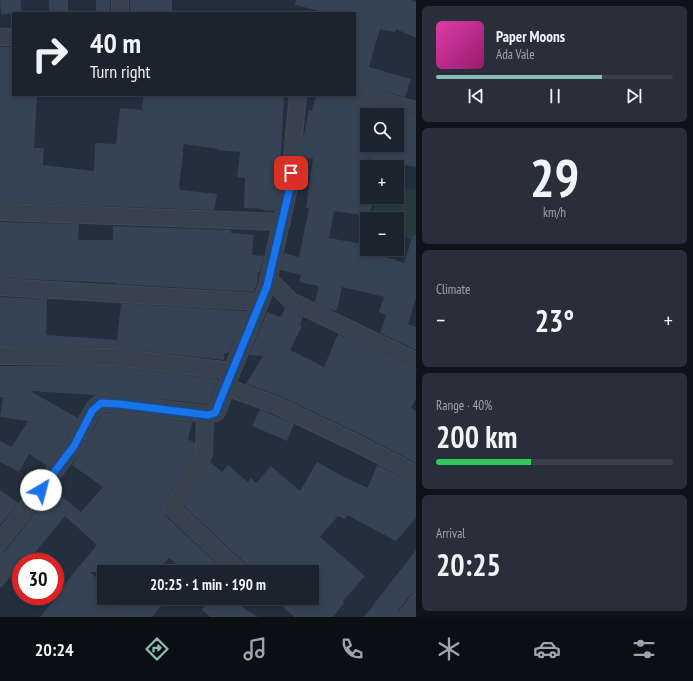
<!DOCTYPE html>
<html lang="en">
<head>
<meta charset="utf-8">
<style>
  body { margin:0; font-family:"PT Sans Narrow",sans-serif; background:#282f3a; color:#f1f3f6; height:100vh; display:flex; flex-direction:column; font-size:15px; white-space:nowrap }
  * { box-sizing:border-box; margin:0 }
  p { font-size:13px; color:#a0a4aa }
  .icon { flex:none; width:22px; height:22px; fill:none; stroke:currentColor; stroke-width:2; stroke-linecap:round; stroke-linejoin:round }
  .map { position:relative; flex:1; overflow:hidden }
  .drawer { display:flex; flex-direction:column; gap:6px; padding:6px; background:#0f1319; width:277px }
  .drawer>* { flex:none }
  .banner { position:absolute; left:12px; top:12px; width:344px; height:84px; border-radius:0px; box-shadow:0 2px 6px #0003,0 0 0 1px #39404a; background:#1b232e; color:#f1f3f6; overflow:hidden }
  .buttons { position:absolute; left:360px; top:108px; display:grid; gap:8px }
  .buttons a { display:grid; place-items:center; width:44px; height:44px; border-radius:0px; background:#1b232e; box-shadow:0 2px 6px #0003,0 0 0 1px #39404a; font-size:20px }
  .speed { position:absolute; left:12px; top:553px; display:flex; gap:8px; font-size:20px; font-weight:700; text-align:center }
  .speed>* { display:grid; place-content:center; width:52px; height:52px; border-radius:50%; background:#1b232e; box-shadow:0 2px 6px #0003,0 0 0 1px #39404a; line-height:1 }
  .speed .limit { border:6px solid #d22; background:#fff; color:#111 }
  .pin { position:absolute; display:grid; place-items:center; width:34px; height:34px; color:#fff; margin:-17px; border-radius:8px; box-shadow:0 2px 6px #0006 }
  .me { position:absolute; width:44px; margin:-22px; rotate:37deg; stroke-linejoin:round; filter:drop-shadow(0 0 3px #0008) }
  .turn { display:flex; align-items:center; gap:14px; height:84px; padding:0 12px; font-size:18px }
  .turn .icon { width:52px; height:52px; stroke-width:2.5 }
  .turn b { display:block; font-size:28px; line-height:34px }
  .big { font-size:30px; font-weight:600; line-height:1.1 }
  .drawer .card { flex:1; display:flex; flex-direction:column; justify-content:center; gap:6px; min-width:0; padding:0 14px; border-radius:6px; background:#282f3a }
  .drawer .dial { align-items:center; gap:0 }
  .dial b { font-size:52px; line-height:1 }
  .song { display:flex; align-items:center; gap:12px }
  .cover { width:48px; height:48px; border-radius:6px; background:linear-gradient(135deg,hsl(320 70% 55%),hsl(320 70% 35%)) }
  .played { height:4px; border-radius:2px; background:linear-gradient(90deg,#8bbbb9 70%,#39404a 70%) }
  .keys { display:flex; justify-content:space-around; direction:ltr }
  .heat { display:flex; justify-content:space-between; align-items:center; font-size:22px; direction:ltr }
  .charge { height:6px; border-radius:3px; background:linear-gradient(90deg,#34c759 40%,#39404a 0) }
  .trip { position:absolute; left:97px; top:565px; width:222px; height:40px; border-radius:0px; background:#1b232e; box-shadow:0 2px 6px #0003,0 0 0 1px #39404a; font-weight:600; line-height:40px; text-align:center }
  .dock { display:flex; height:64px; justify-content:space-around; align-items:center; background:#0b0e12; color:#a0a4aa }
  .dock .icon { width:28px; height:28px }
  .dock .on { color:#8bbbb9 }
  .dock b { font-size:18px; color:#f1f3f6 }
  main { display:flex; flex:1; min-height:0 }
  .map>svg:first-child { display:block }
  .green { fill:#263c3f }
  .building { fill:#364354; fill-rule:evenodd }
  .lines { fill:none; stroke-linecap:round; stroke-linejoin:round }
  .street-casing { stroke:#414a57; stroke-width:18 }
  .street { stroke:#38414e; stroke-width:16 }
  .route-casing { stroke:#114b97; stroke-width:10 }
  .route { stroke:#1a73e8; stroke-width:7 }
</style>
</head>
<body>
<main>
<div class="map">
<svg width="416" height="617" viewBox="0 0 416 617">
  <rect width="100%" height="100%" fill="#242f3e"/>
  <path class="green" d="M397,187L416,190V241L397,235V219H372L375,197H397Z"/>
  <path class="building" d="M0,0H21V13L1,14Z
    M49,0H68V13H49Z
    M96,0H110V13H96Z
    M130,0H172V13H130Z
    M296,0H411L416,2V38L396,29L395,32L380,29L369,67L411,79L405,97L355,85V13H328L295,5Z
    M0,47H13L12,95H37L34,148H44L43,165L94,171L95,143L116,144L120,108L142,110L143,95H262L284,96L279,189L274,211L263,210V209L244,208L245,178L237,177L240,152L218,150V149L184,144L179,187H180V190L217,194L214,210L0,203Z
    M316,95H346L348,100L353,103L416,119V167L367,158V197H374L369,216L334,211L329,238L367,245V249H381L380,255L404,263L413,235H416V298L408,324L416,327V350L380,333L386,315L379,312L384,297L342,287L337,311L329,309L315,302L319,286L299,282L301,275L280,270L284,253L299,257L304,233L309,208H306L313,159L301,157L303,139L309,110L312,111ZM367,115H397V145H367Z
    M0,222L79,224L78,240H113V226L231,230V233L254,235L252,255L264,256L262,265H261L260,272H258L257,284L254,292L115,284L116,283L0,278Z
    M0,297L47,299L46,335L117,340L121,303L247,311L229,353H224V360L114,348L0,347Z
    M285,308L303,317L300,325L302,326L290,350L324,367L338,334L416,370V398L411,408L416,411V463L364,436L280,396L246,384L263,356L249,355L267,312L281,317Z
    M0,366H113L219,379L210,404H205L120,395L102,394L95,395L30,391L78,418L66,441L47,466L29,454L19,472L0,462V441L12,447L28,421L0,417L3,397H0Z
    M260,409L294,424L287,441L252,426Z
    M102,413H118L192,422L188,439L195,443V451L166,500L164,511L166,516L226,572H187L169,558L156,572H90L104,585V597L93,611L91,617H40L57,597L56,596L68,580L97,545L65,516L27,562H21V564L0,589V551H4L8,548L53,489L81,512L103,487L72,465L82,450Z
    M210,462L222,472L228,465L248,482L251,478L256,483L271,466L300,491L317,462L344,477L368,488L377,465L412,482L416,483V518L396,541L347,515L345,519L338,516L320,537L365,576L342,602L344,603L333,617H294L274,598H312V572H249L247,565L184,506Z
    M0,490L18,503L0,526Z
    M416,550V595H412L408,598L398,611L397,617H364Z
    M124,598H156L163,604L152,617H112L122,604Z
    M212,598H248L241,606L258,617H210L202,610Z"/>
  <g class="lines">
    <defs>
      <path id="street" d="M120,0V13
        M0,37H13
        M355,94L416,110
        M0,212L282,222
        M269,279L291,301L416,361
        M0,287L260,302
        M0,356L114,357L232,371L267,286L289,187L298,95
        M232,371L217,412L215,413L205,414L204,454L174,505L173,509L240,572
        M226,387L276,405L360,445L416,474
        M0,542L74,446L92,411L96,406L101,403L119,404L205,414
        M100,617L115,598
        M406,617L416,604"/>
    </defs>
    <use href="#street" class="street-casing"/>
    <use href="#street" class="street"/>
  </g>
  <g class="lines">
    <defs>
      <path id="route" d="M41,490L74,446L92,411L101,403L119,404L208,415L215,413L267,286L290,187L291,173"/>
    </defs>
    <use href="#route" class="route-casing"/>
    <use href="#route" class="route"/>
  </g>
</svg>
<div class="buttons">
<a><svg class="icon" aria-label="search" viewBox="0 0 24 24"><circle cx="10" cy="10" r="6"/><path d="M15 15l6 6"/></svg></a>
<a>+</a>
<a>−</a>
</div>
<div class="speed"><div class="limit">30</div></div>
<div class="pin" style="left:291px;top:173px;background:#d93025"><svg class="icon" aria-label="arrive" viewBox="0 0 24 24"><path d="M6 21V4h12l-3 4 3 4H6"/></svg></div>
<svg class="me" style="left:41px;top:490px" viewBox="-20 -20 40 40"><circle r="19" fill="#fff"/><path d="M0-13L10 11 0 6-10 11z" fill="#1a73e8"/></svg>
<div class="trip">20:25 · 1 min · 190 m</div>
<div class="banner">
<div class="turn"><svg class="icon" aria-label="right" viewBox="0 0 24 24"><path d="M7 20v-9h11M14 6l5 5-5 5"/></svg><div><b>40 m</b>Turn right</div></div>
</div>
</div>
<section class="drawer">
<div class="card">
<div class="song"><i class="cover"></i><div><b>Paper Moons</b><p>Ada Vale</p></div></div>
<div class="played"></div>
<div class="keys"><svg class="icon" aria-label="previous" viewBox="0 0 24 24"><path d="M18 5L8 12l10 7zM5 5v14"/></svg><svg class="icon" aria-label="pause" viewBox="0 0 24 24"><path d="M8 5v14M16 5v14"/></svg><svg class="icon" aria-label="next" viewBox="0 0 24 24"><path d="M6 5l10 7-10 7zM19 5v14"/></svg></div>
</div>
<div class="card dial"><b>29</b><p>km/h</p></div>
<div class="card"><p>Climate</p>
<div class="heat"><a>−</a><b class="big">23°</b><a>+</a></div>
</div>
<div class="card"><p>Range · 40%</p><b class="big">200 km</b><div class="charge"></div></div>
<div class="card"><p>Arrival</p><b class="big">20:25</b></div>
</section>
</main>
<nav class="dock">
<b>20:24</b>
<svg class="icon on" aria-label="directions" viewBox="0 0 24 24"><path d="M12 3l9 9-9 9-9-9zM9 14v-3h6M13 9l2 2-2 2"/></svg>
<svg class="icon" aria-label="music" viewBox="0 0 24 24"><path d="M9 18V5l10-2v13"/><circle cx="6" cy="18" r="3"/><circle cx="16" cy="16" r="3"/></svg>
<svg class="icon" aria-label="phone" viewBox="0 0 24 24"><path d="M5 4h4l2 5-3 2q2 4 5 5l2-3 5 2v4C11 20 4 13 5 4z"/></svg>
<svg class="icon" aria-label="climate" viewBox="0 0 24 24"><path d="M12 3v18M4 7l16 10M4 17L20 7"/></svg>
<svg class="icon" aria-label="car" viewBox="0 0 24 24"><path d="M5 17H2v-5l4-1 3-4h7l3 4 3 1v5h-3M9 17h6M6 11h13"/><circle cx="7" cy="17" r="2"/><circle cx="17" cy="17" r="2"/></svg>
<svg class="icon" aria-label="filters" viewBox="0 0 24 24"><path d="M4 7h16M4 17h16"/><circle cx="9" cy="7" r="2"/><circle cx="15" cy="17" r="2"/></svg>
</nav>
</body>
</html>
